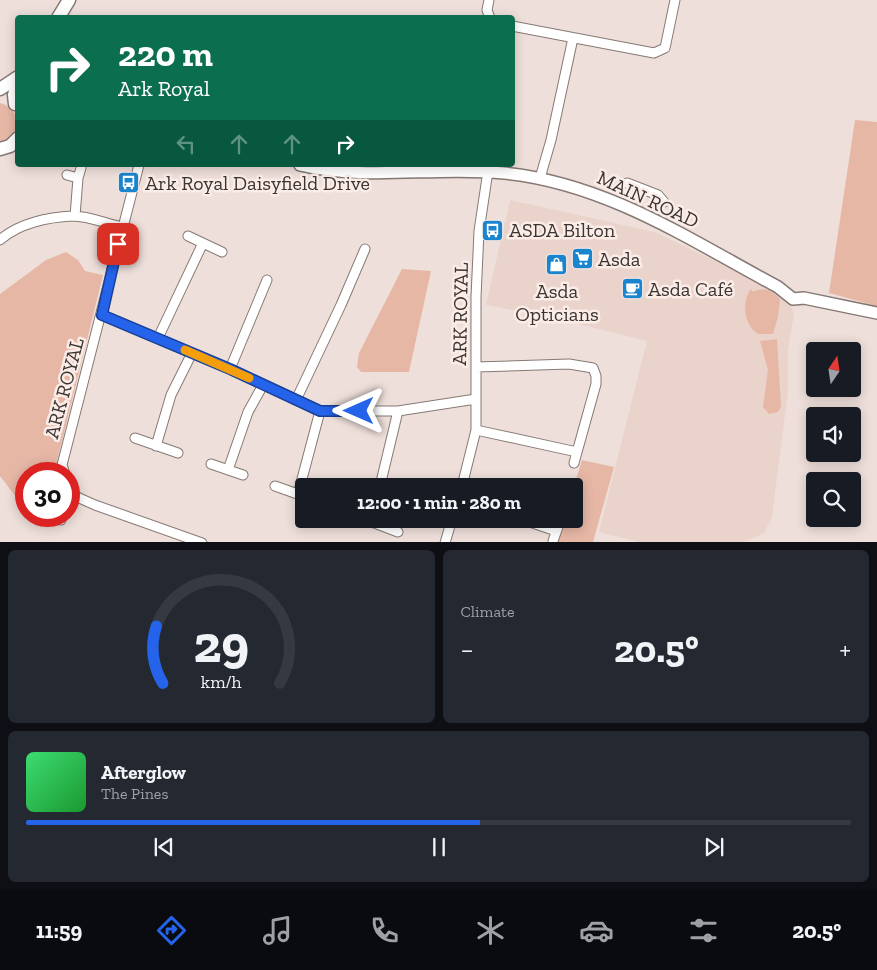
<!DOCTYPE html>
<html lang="en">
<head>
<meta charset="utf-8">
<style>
  body { margin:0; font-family:"Zilla Slab",serif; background:#242831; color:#f1f3f6; height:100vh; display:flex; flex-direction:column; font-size:19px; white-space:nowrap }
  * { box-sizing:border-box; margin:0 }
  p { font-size:16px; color:#9ea1a6 }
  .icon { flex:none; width:28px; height:28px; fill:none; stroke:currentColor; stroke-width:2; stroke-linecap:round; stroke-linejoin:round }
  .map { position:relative; height:542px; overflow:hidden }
  .drawer { display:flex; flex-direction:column; gap:8px; padding:8px; background:#0d0f14; flex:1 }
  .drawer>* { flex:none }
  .hud { position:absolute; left:15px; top:15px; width:500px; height:152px; border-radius:5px; box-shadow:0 2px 12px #0003; background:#0b6e4f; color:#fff; overflow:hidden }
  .needle { width:32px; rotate:13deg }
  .buttons { position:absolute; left:806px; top:342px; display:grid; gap:10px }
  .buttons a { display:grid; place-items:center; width:55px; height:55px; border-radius:5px; background:#171b24; box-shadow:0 2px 12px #0003; font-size:25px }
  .speed { position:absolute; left:15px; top:462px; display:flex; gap:10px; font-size:25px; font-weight:700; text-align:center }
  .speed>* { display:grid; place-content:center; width:65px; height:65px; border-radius:50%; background:#171b24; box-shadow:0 2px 12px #0003; line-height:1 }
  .speed .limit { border:8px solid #d22; background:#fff; color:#111 }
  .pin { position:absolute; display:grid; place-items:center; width:42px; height:42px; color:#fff; margin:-21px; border-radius:10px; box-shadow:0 2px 8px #0006 }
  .me { position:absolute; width:55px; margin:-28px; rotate:270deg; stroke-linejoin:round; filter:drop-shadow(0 0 4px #0008) }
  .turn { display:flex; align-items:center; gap:18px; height:105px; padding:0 20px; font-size:22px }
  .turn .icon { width:65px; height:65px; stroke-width:2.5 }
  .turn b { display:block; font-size:35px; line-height:42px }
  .lanes { display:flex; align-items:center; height:48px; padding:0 20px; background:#0003; justify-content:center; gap:25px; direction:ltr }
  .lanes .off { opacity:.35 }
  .big { font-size:38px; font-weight:700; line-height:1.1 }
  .drawer .widget { flex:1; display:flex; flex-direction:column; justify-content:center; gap:8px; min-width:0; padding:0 18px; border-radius:8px; background:#242831 }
  .drawer .dial { align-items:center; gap:0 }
  .dial svg { height:130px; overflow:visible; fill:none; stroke:#363941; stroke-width:7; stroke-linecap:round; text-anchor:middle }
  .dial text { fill:#f1f3f6; stroke:none }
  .song { display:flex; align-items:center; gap:15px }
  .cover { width:60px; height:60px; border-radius:8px; background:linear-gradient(135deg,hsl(140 70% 55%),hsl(130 70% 35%)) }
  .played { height:5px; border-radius:2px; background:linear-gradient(90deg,#2563eb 55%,#363941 55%) }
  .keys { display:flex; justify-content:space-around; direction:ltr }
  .heat { display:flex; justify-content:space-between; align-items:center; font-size:28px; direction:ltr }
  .drawer .tiles { flex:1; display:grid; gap:8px; grid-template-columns:1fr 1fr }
  .widget:last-child { grid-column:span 2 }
  .trip { position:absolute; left:295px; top:478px; width:288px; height:50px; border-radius:5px; background:#171b24; box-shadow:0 2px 12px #0003; font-weight:700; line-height:50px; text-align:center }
  .menu { display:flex; height:80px; justify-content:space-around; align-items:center; background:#090b0e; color:#9ea1a6 }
  .menu .icon { width:35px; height:35px }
  .menu .active { color:#2563eb }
  .menu b { font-size:22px; color:#f1f3f6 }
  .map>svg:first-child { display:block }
  .built { fill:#ead3cb }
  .green { fill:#e7b7a6 }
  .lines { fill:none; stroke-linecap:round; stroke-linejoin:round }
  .minor-casing { stroke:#867974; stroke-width:11 }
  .major-casing { stroke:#867974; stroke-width:14 }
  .highway-casing { stroke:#867974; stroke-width:15 }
  .minor { stroke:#fff; stroke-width:9 }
  .major { stroke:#fff; stroke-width:11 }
  .highway { stroke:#fff; stroke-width:12 }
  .route-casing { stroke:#184099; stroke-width:12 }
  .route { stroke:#2563eb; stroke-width:9 }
  .slow { stroke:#f59e0b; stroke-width:9 }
  .labels { text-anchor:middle; stroke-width:5; stroke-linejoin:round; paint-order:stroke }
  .poi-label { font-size:20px; fill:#3a3432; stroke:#fbece7; text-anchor:start }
  .street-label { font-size:20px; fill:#3a3432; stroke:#fbece7 }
</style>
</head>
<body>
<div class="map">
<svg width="877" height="543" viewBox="0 0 877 543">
  <rect width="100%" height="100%" fill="#eedfda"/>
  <path class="built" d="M510,200L655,232L767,286L783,296L790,304L794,314L788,350V391L772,517L764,533L744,542L643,543L599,532L647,341L555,318L486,305Z"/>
  <path class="green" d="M0,103C16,107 21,122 13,136L0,144Z
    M855,120L877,122V306L829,293Z
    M66,252L78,260L85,271L103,275L57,461L58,470L54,474H26V491L16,497L0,476V294L46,260Z
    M402,269L431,271L409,372H361L357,367L359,353Z
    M751,289L753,292C764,286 772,291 780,299L778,317L773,334H759C744,328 741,301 751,289Z
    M777,339L781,407L778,412L769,414L763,407L768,370L760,341Z
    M582,460L614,467L593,542L556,543L563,519H574V486Z"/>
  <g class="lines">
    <defs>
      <path id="minor" d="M489,0L487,10L490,18
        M512,26L654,53L665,48L675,0
        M67,175L78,178L81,168
        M540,178L551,140L573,38
        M627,183L658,195L664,202
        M75,216L78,178
        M188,236L222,252
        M0,240C19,223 49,217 73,216C89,216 107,224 123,227
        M102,315L230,369L320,411H398L476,399
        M158,338L202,245
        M476,367L569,364L593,368L596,376V384L574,463
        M230,369L267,280
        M296,400L341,305L365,249
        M476,430L577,452
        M135,438L178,453
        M156,446L171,395L192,353
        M211,464L243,475
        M228,470L248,412L263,385
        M65,474L62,465L139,165
        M69,485L77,497L95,505L202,543
        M275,486L303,496
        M380,486L398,411
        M462,486L476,430V297L479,231L488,171
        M298,494L320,411
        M69,504L77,497
        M57,516L61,520
        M364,519L398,532
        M521,519L556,531
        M553,541L559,524
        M445,543L452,519"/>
      <path id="major" d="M300,165C367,181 436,166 504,173C606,183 690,240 778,287L793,299L804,298L877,313"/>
      <path id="highway" d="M58,18L69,0
        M0,89L18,77
        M15,104L14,95L18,81
        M0,149L10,146L18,138"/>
    </defs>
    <use href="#minor" class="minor-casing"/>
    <use href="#major" class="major-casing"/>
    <use href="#highway" class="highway-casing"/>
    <use href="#minor" class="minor"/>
    <use href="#major" class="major"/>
    <use href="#highway" class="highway"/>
  </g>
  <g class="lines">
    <defs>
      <path id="route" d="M118,244L102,315L230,369L320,411H359"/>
    </defs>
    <use href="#route" class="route-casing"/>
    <use href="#route" class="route"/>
    <path class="slow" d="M185,350L249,378"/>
  </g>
  <defs>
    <symbol id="bus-square" viewBox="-11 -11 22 22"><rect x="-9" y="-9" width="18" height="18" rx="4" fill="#1985cf" stroke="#fbece7"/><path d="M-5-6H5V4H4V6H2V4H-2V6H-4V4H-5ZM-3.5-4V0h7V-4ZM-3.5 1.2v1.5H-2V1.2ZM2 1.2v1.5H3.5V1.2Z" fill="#fff"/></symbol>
    <symbol id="supermarket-square" viewBox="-11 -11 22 22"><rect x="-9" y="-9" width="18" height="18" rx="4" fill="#1985cf" stroke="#fbece7"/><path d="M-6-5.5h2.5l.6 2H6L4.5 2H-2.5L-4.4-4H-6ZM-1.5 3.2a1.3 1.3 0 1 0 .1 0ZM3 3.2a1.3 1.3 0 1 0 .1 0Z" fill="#fff"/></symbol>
    <symbol id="shop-square" viewBox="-11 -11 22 22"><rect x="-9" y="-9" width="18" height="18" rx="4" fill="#1985cf" stroke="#fbece7"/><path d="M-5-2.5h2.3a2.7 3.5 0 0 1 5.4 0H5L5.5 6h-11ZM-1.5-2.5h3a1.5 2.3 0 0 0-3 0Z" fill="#fff"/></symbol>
    <symbol id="cafe-square" viewBox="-11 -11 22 22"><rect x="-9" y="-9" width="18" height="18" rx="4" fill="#1985cf" stroke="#fbece7"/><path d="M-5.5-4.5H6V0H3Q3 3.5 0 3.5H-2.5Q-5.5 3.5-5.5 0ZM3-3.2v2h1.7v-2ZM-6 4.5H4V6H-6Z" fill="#fff"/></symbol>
  </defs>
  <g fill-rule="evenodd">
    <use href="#bus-square" x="116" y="170" width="25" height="25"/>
    <use href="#bus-square" x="480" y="218" width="25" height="25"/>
    <use href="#supermarket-square" x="570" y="246" width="25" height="25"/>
    <use href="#shop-square" x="544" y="252" width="25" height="25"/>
    <use href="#cafe-square" x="620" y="276" width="25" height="25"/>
  </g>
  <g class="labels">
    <g class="poi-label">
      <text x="145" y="190">Ark Royal Daisyfield Drive</text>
      <text x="509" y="237">ASDA Bilton</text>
      <text x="598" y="266">Asda</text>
      <text x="648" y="296">Asda Café</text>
      <text x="557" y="298" text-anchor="middle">Asda<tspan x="557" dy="23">Opticians</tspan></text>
    </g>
    <g class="street-label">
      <text transform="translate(648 199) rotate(25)" y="7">MAIN ROAD</text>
      <text transform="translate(460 314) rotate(-89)" y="7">ARK ROYAL</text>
      <text transform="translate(64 388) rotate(-75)" y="7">ARK ROYAL</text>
    </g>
  </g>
</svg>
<div class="buttons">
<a><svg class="needle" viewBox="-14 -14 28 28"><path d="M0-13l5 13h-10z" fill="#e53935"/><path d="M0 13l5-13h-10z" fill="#9ea1a6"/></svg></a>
<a><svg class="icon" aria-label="sound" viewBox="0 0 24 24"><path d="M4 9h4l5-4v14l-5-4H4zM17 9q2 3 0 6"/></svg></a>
<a><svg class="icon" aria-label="search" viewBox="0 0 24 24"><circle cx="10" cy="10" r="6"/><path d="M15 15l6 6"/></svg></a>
</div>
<div class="speed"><div class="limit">30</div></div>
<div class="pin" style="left:118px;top:244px;background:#d93025"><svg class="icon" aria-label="arrive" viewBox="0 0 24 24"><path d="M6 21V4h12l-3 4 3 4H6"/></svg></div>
<svg class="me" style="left:359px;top:411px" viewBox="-20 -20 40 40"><path d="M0-17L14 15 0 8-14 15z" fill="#2563eb" stroke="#fff" stroke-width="4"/></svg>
<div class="trip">12:00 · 1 min · 280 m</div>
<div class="hud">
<div class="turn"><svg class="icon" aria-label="right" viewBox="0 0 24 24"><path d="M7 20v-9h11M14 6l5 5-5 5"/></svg><div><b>220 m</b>Ark Royal</div></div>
<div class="lanes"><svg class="icon off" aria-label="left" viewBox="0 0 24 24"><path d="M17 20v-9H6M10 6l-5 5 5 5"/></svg><svg class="icon off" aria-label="ahead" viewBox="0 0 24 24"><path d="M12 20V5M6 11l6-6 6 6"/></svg><svg class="icon off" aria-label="ahead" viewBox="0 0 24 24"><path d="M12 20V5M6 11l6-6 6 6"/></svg><svg class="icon" aria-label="right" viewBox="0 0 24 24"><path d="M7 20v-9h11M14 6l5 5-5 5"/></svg></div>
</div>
</div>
<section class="drawer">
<div class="tiles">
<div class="widget dial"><svg viewBox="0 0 100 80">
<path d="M14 69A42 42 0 1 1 86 69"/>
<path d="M14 69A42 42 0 0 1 10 34" stroke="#2563eb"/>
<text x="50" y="56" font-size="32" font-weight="700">29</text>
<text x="50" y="72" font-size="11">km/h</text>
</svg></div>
<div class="widget"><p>Climate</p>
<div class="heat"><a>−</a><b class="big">20.5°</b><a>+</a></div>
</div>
<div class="widget">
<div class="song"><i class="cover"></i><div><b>Afterglow</b><p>The Pines</p></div></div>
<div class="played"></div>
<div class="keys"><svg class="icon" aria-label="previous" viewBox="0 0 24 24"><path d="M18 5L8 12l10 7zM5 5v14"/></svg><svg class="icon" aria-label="pause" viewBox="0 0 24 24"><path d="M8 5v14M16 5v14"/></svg><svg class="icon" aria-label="next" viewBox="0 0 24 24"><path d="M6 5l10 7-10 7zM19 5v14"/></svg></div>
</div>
</div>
</section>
<nav class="menu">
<b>11:59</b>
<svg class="icon active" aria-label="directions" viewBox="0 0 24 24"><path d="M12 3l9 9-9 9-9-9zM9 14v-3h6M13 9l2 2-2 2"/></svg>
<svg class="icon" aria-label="music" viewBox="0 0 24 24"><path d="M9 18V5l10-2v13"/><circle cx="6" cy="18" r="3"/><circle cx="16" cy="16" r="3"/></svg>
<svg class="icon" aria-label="phone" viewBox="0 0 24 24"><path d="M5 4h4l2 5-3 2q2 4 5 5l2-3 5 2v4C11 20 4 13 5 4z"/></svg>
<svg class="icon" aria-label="climate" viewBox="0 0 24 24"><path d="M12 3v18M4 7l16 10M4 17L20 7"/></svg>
<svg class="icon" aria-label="car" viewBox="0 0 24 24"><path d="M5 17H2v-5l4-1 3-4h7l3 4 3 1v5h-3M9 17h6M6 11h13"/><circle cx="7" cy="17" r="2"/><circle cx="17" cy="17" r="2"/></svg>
<svg class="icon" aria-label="filters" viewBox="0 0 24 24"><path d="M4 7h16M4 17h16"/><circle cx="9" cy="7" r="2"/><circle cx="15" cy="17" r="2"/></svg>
<b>20.5°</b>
</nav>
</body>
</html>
